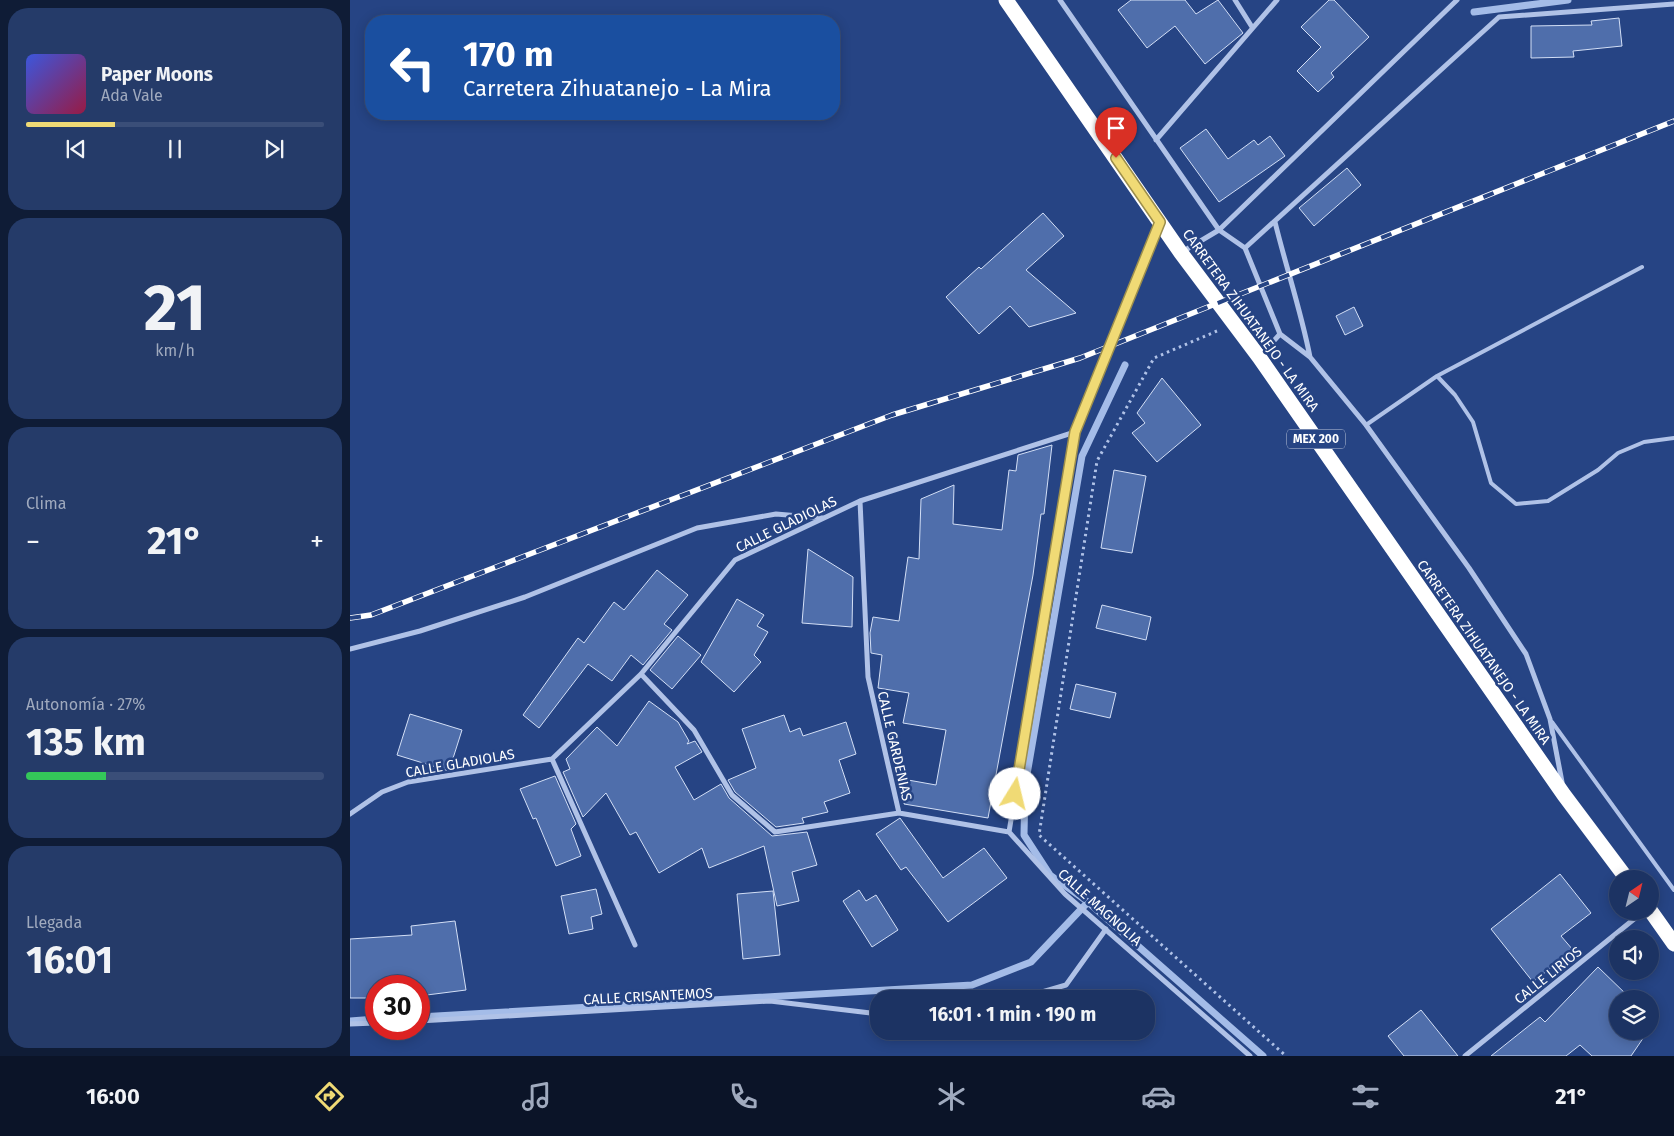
<!DOCTYPE html>
<html lang="es">
<head>
<meta charset="utf-8">
<style>
  body { margin:0; font-family:"Fira Sans",sans-serif; background:#253b69; color:#f1f3f6; height:100vh; display:flex; flex-direction:column; font-size:19px; white-space:nowrap }
  * { box-sizing:border-box; margin:0 }
  p { font-size:16px; color:#a0aabe }
  .icon { flex:none; width:28px; height:28px; fill:none; stroke:currentColor; stroke-width:2; stroke-linecap:round; stroke-linejoin:round }
  .map { position:relative; flex:1; overflow:hidden }
  .panel { display:flex; flex-direction:column; gap:8px; padding:8px; background:#0f1c36; width:350px }
  .panel>* { flex:none }
  .hud { position:absolute; left:15px; top:15px; width:475px; height:105px; border-radius:20px; box-shadow:0 2px 12px #0003,0 0 0 1px #3a4e78; background:#1a4fa0; color:#fff; overflow:hidden }
  .needle { width:32px; rotate:35deg }
  .tools { position:absolute; left:1259px; top:870px; display:grid; gap:10px }
  .tools a { display:grid; place-items:center; width:50px; height:50px; border-radius:50%; background:#1c3363; box-shadow:0 2px 12px #0003,0 0 0 1px #3a4e78; font-size:25px }
  .speed { position:absolute; left:15px; top:975px; display:flex; gap:10px; font-size:25px; font-weight:700; text-align:center }
  .speed>* { display:grid; place-content:center; width:65px; height:65px; border-radius:50%; background:#1c3363; box-shadow:0 2px 12px #0003,0 0 0 1px #3a4e78; line-height:1 }
  .speed .limit { border:8px solid #d22; background:#fff; color:#111 }
  .pin { position:absolute; display:grid; place-items:center; width:42px; height:42px; color:#fff; margin:-51px -21px; border-radius:50% 50% 50% 0; rotate:-45deg; box-shadow:0 0 5px #0007 }
  .pin .icon { rotate:45deg }
  .me { position:absolute; width:55px; margin:-28px; rotate:9deg; stroke-linejoin:round; filter:drop-shadow(0 0 4px #0008) }
  .turn { display:flex; align-items:center; gap:18px; height:105px; padding:0 15px; font-size:22px }
  .turn .icon { width:65px; height:65px; stroke-width:2.5 }
  .turn b { display:block; font-size:35px; line-height:42px }
  .big { font-size:38px; font-weight:700; line-height:1.1 }
  .panel .card { flex:1; display:flex; flex-direction:column; justify-content:center; gap:8px; min-width:0; padding:0 18px; border-radius:20px; background:#253b69 }
  .panel .dial { align-items:center; gap:0 }
  .dial b { font-size:65px; line-height:1 }
  .song { display:flex; align-items:center; gap:15px }
  .cover { width:60px; height:60px; border-radius:8px; background:linear-gradient(135deg,hsl(230 70% 55%),hsl(340 70% 35%)) }
  .played { height:5px; border-radius:2px; background:linear-gradient(90deg,#f0da75 30%,#3a4e78 30%) }
  .keys { display:flex; justify-content:space-around; direction:ltr }
  .heat { display:flex; justify-content:space-between; align-items:center; font-size:28px; direction:ltr }
  .charge { height:8px; border-radius:4px; background:linear-gradient(90deg,#34c759 27%,#3a4e78 0) }
  .trip { position:absolute; left:520px; top:990px; width:285px; height:50px; border-radius:20px; background:#1c3363; box-shadow:0 2px 12px #0003,0 0 0 1px #3a4e78; font-weight:700; line-height:50px; text-align:center }
  .tabs { display:flex; height:80px; justify-content:space-around; align-items:center; background:#0b1428; color:#a0aabe }
  .tabs .icon { width:35px; height:35px }
  .tabs .selected { color:#f0da75 }
  .tabs b { font-size:22px; color:#f1f3f6 }
  main { display:flex; flex:1; min-height:0 }
  .map>svg:first-child { display:block }
  .lines { fill:none; stroke-linecap:round; stroke-linejoin:round }
  .stream { stroke:#a4bce8; stroke-width:7 }
  .building { fill:#4f6eab; stroke:#d3dff6 }
  .path { stroke:#b0c2e7; stroke-width:3; stroke-dasharray:2.5 4; stroke-linecap:butt }
  .lane { stroke:#b0c2e7; stroke-width:4 }
  .street { stroke:#b0c2e7; stroke-width:5 }
  .highway { stroke:#fff; stroke-width:15 }
  .rail-casing { stroke:#fff; stroke-width:5.5 }
  .rail { stroke:#264484; stroke-width:4; stroke-dasharray:11; stroke-linecap:butt }
  .route-casing { stroke:#9c8e4c; stroke-width:12 }
  .route { stroke:#f0da75; stroke-width:9 }
  .labels { text-anchor:middle; stroke-width:5; stroke-linejoin:round; paint-order:stroke }
  .shield { fill:#264484; stroke:#bec7da; stroke-width:1 }
  .shield-label { font-size:12px; font-weight:bold; fill:#fff }
  .street-label { font-size:14px; fill:#fff; stroke:#264484 }
</style>
</head>
<body>
<main>
<section class="panel">
<div class="card">
<div class="song"><i class="cover"></i><div><b>Paper Moons</b><p>Ada Vale</p></div></div>
<div class="played"></div>
<div class="keys"><svg class="icon" aria-label="previous" viewBox="0 0 24 24"><path d="M18 5L8 12l10 7zM5 5v14"/></svg><svg class="icon" aria-label="pause" viewBox="0 0 24 24"><path d="M8 5v14M16 5v14"/></svg><svg class="icon" aria-label="next" viewBox="0 0 24 24"><path d="M6 5l10 7-10 7zM19 5v14"/></svg></div>
</div>
<div class="card dial"><b>21</b><p>km/h</p></div>
<div class="card"><p>Clima</p>
<div class="heat"><a>−</a><b class="big">21°</b><a>+</a></div>
</div>
<div class="card"><p>Autonomía · 27%</p><b class="big">135 km</b><div class="charge"></div></div>
<div class="card"><p>Llegada</p><b class="big">16:01</b></div>
</section>
<div class="map">
<svg width="1324" height="1056" viewBox="0 0 1324 1056">
  <rect width="100%" height="100%" fill="#264484"/>
  <g class="lines">
    <path class="stream" d="M1124,12L1218,0
      M775,365L732,456L675,786L674,835L700,875L738,902L913,1056
      M69,1017L622,985L681,962L738,902
      M0,1021L26,1019"/>
  </g>
  <path class="building" d="M781,0H835L846,14L868,0L893,33L855,64L825,26L797,48L768,10Z
    M979,0H984L1019,37L981,73L984,77L968,92L947,71L971,47L951,27Z
    M1269,18L1272,46L1223,51L1224,57L1181,58V26L1242,25L1241,21Z
    M856,129L878,159L904,140L908,145L920,136L935,156L869,202L830,148Z
    M997,168L1011,185L964,226L949,208Z
    M693,213L714,236L676,270L726,313L679,327L660,306L629,334L596,297L629,267L631,269Z
    M1004,307L1013,326L995,335L986,316Z
    M812,378L851,425L807,462L782,433L795,423L787,413Z
    M702,445L694,514H691L683,575L638,818L554,804L558,780L586,785L596,730L553,723L559,693L528,688L532,655L521,653L520,633L523,617L549,621L558,557L569,559L571,499L604,485L603,524L652,530L659,470L666,471L668,455Z
    M764,470L796,476L782,553L751,548Z
    M458,549L503,577L502,627L452,623Z
    M307,570L338,595L314,624L322,630L293,665L281,655L262,681L238,664L189,728L173,715L228,638L234,643L264,602L274,610Z
    M387,599L414,615L407,626L418,632L404,655L411,662L384,692L351,662Z
    M752,605L801,617L796,640L746,628Z
    M328,636L351,655L322,689L300,670Z
    M726,684L766,693L760,718L720,709Z
    M299,701L328,722L339,741L337,744L345,741L352,752L325,767L344,800L371,784L379,798L422,836L457,832L467,865L442,872L449,901L427,906L414,846L359,868L352,848L309,873L286,832L280,835L256,793L233,817L213,772L220,769L216,759L247,727L267,746Z
    M60,714L112,730L99,771L47,755Z
    M434,715L440,732L450,728L453,736L496,722L506,754L489,760L500,793L474,802L478,812L452,818L454,823L426,827L385,792L378,780L406,768L392,729Z
    M205,776L226,824L221,829L231,856L206,866L186,818L183,819L170,789Z
    M550,818L593,878L634,848L657,878L598,922L556,867L551,870L526,834Z
    M1210,874L1241,913L1211,936L1223,950L1183,982L1141,929Z
    M246,889L252,914L241,917L243,929L219,934L211,896Z
    M509,890L516,901L526,895L548,930L522,947L493,901Z
    M423,891L430,955L393,959L387,894Z
    M105,921L116,990L69,996V986H26V995H22L23,998H0V939L62,935L61,926Z
    M1248,967L1279,997L1284,993L1290,999H1268V1031H1298L1281,1056H1242L1230,1045L1216,1056H1141L1190,1017L1195,1022Z
    M1300,1008L1308,1015L1300,1028Z
    M1071,1010L1108,1056H1054L1038,1036Z"/>
  <g class="lines">
    <path class="path" d="M867,331L804,358L747,461L689,835L936,1056"/>
    <path class="lane" d="M1087,376L1105,395L1123,422L1141,483L1166,504L1198,501L1248,470L1268,453L1294,442L1324,438
      M1016,425L1087,376L1292,267
      M1202,722L1324,890"/>
    <path class="street" d="M710,0L869,230L895,248L930,334
      M885,0L902,27
      M806,140L927,0
      M925,222C936,267 951,311 960,357
      M809,225L725,432L659,832L715,894L900,1056
      M895,248L1149,17L1324,4
      M832,252L869,230L1107,0
      M911,355L930,334L960,357L1016,425L1119,568L1176,654L1200,719L1212,782
      M0,649L70,631L175,597L347,528L426,514L473,518
      M291,674L344,730L382,795L425,832L549,813L518,677L510,501
      M202,759L285,945
      M549,813L659,832
      M0,814L32,792L58,782L202,759L291,674L385,560L510,501L725,432
      M668,999L716,985L756,929
      M69,1021L420,1001L529,1014
      M0,1024L26,1023
      M1115,1056L1294,911"/>
    <path class="highway" d="M656,0L831,253L909,357L1214,795L1277,879
      M1300,910L1324,944"/>
    <defs>
      <path id="rail" d="M0,618L21,615L542,415L730,358L1324,121"/>
    </defs>
    <use href="#rail" class="rail-casing"/>
    <use href="#rail" class="rail"/>
  </g>
  <g class="lines">
    <defs>
      <path id="route" d="M665,794L725,432L810,222L766,158"/>
    </defs>
    <use href="#route" class="route-casing"/>
    <use href="#route" class="route"/>
  </g>
  <g class="labels">
    <rect class="shield" x="937" y="429.5" width="58" height="19" rx="4"/>
    <g class="shield-label">
      <text x="966" y="443">MEX 200</text>
    </g>
    <g class="street-label">
      <text transform="translate(901 320) rotate(54)" y="5">CARRETERA ZIHUATANEJO - LA MIRA</text>
      <text transform="translate(436 524) rotate(-26)" y="5">CALLE GLADIOLAS</text>
      <text transform="translate(1134 652) rotate(55)" y="5">CARRETERA ZIHUATANEJO - LA MIRA</text>
      <text transform="translate(545 746) rotate(77)" y="5">CALLE GARDENIAS</text>
      <text transform="translate(110 763) rotate(-10)" y="5">CALLE GLADIOLAS</text>
      <text transform="translate(750 907) rotate(42)" y="5">CALLE MAGNOLIA</text>
      <text transform="translate(1198 975) rotate(-39)" y="5">CALLE LIRIOS</text>
      <text transform="translate(298 996) rotate(-3)" y="5">CALLE CRISANTEMOS</text>
    </g>
  </g>
</svg>
<div class="tools">
<a><svg class="needle" viewBox="-14 -14 28 28"><path d="M0-13l5 13h-10z" fill="#e53935"/><path d="M0 13l5-13h-10z" fill="#a0aabe"/></svg></a>
<a><svg class="icon" aria-label="sound" viewBox="0 0 24 24"><path d="M4 9h4l5-4v14l-5-4H4zM17 9q2 3 0 6"/></svg></a>
<a><svg class="icon" aria-label="layers" viewBox="0 0 24 24"><path d="M12 4l9 5-9 5-9-5zM3 14l9 5 9-5"/></svg></a>
</div>
<div class="speed"><div class="limit">30</div></div>
<div class="pin" style="left:766px;top:158px;background:#d93025"><svg class="icon" aria-label="arrive" viewBox="0 0 24 24"><path d="M6 21V4h12l-3 4 3 4H6"/></svg></div>
<svg class="me" style="left:665px;top:794px" viewBox="-20 -20 40 40"><circle r="19" fill="#fff"/><path d="M0-13L10 11 0 6-10 11z" fill="#f0da75"/></svg>
<div class="trip">16:01 · 1 min · 190 m</div>
<div class="hud">
<div class="turn"><svg class="icon" aria-label="left" viewBox="0 0 24 24"><path d="M17 20v-9H6M10 6l-5 5 5 5"/></svg><div><b>170 m</b>Carretera Zihuatanejo - La Mira</div></div>
</div>
</div>
</main>
<nav class="tabs">
<b>16:00</b>
<svg class="icon selected" aria-label="directions" viewBox="0 0 24 24"><path d="M12 3l9 9-9 9-9-9zM9 14v-3h6M13 9l2 2-2 2"/></svg>
<svg class="icon" aria-label="music" viewBox="0 0 24 24"><path d="M9 18V5l10-2v13"/><circle cx="6" cy="18" r="3"/><circle cx="16" cy="16" r="3"/></svg>
<svg class="icon" aria-label="phone" viewBox="0 0 24 24"><path d="M5 4h4l2 5-3 2q2 4 5 5l2-3 5 2v4C11 20 4 13 5 4z"/></svg>
<svg class="icon" aria-label="climate" viewBox="0 0 24 24"><path d="M12 3v18M4 7l16 10M4 17L20 7"/></svg>
<svg class="icon" aria-label="car" viewBox="0 0 24 24"><path d="M5 17H2v-5l4-1 3-4h7l3 4 3 1v5h-3M9 17h6M6 11h13"/><circle cx="7" cy="17" r="2"/><circle cx="17" cy="17" r="2"/></svg>
<svg class="icon" aria-label="filters" viewBox="0 0 24 24"><path d="M4 7h16M4 17h16"/><circle cx="9" cy="7" r="2"/><circle cx="15" cy="17" r="2"/></svg>
<b>21°</b>
</nav>
</body>
</html>
